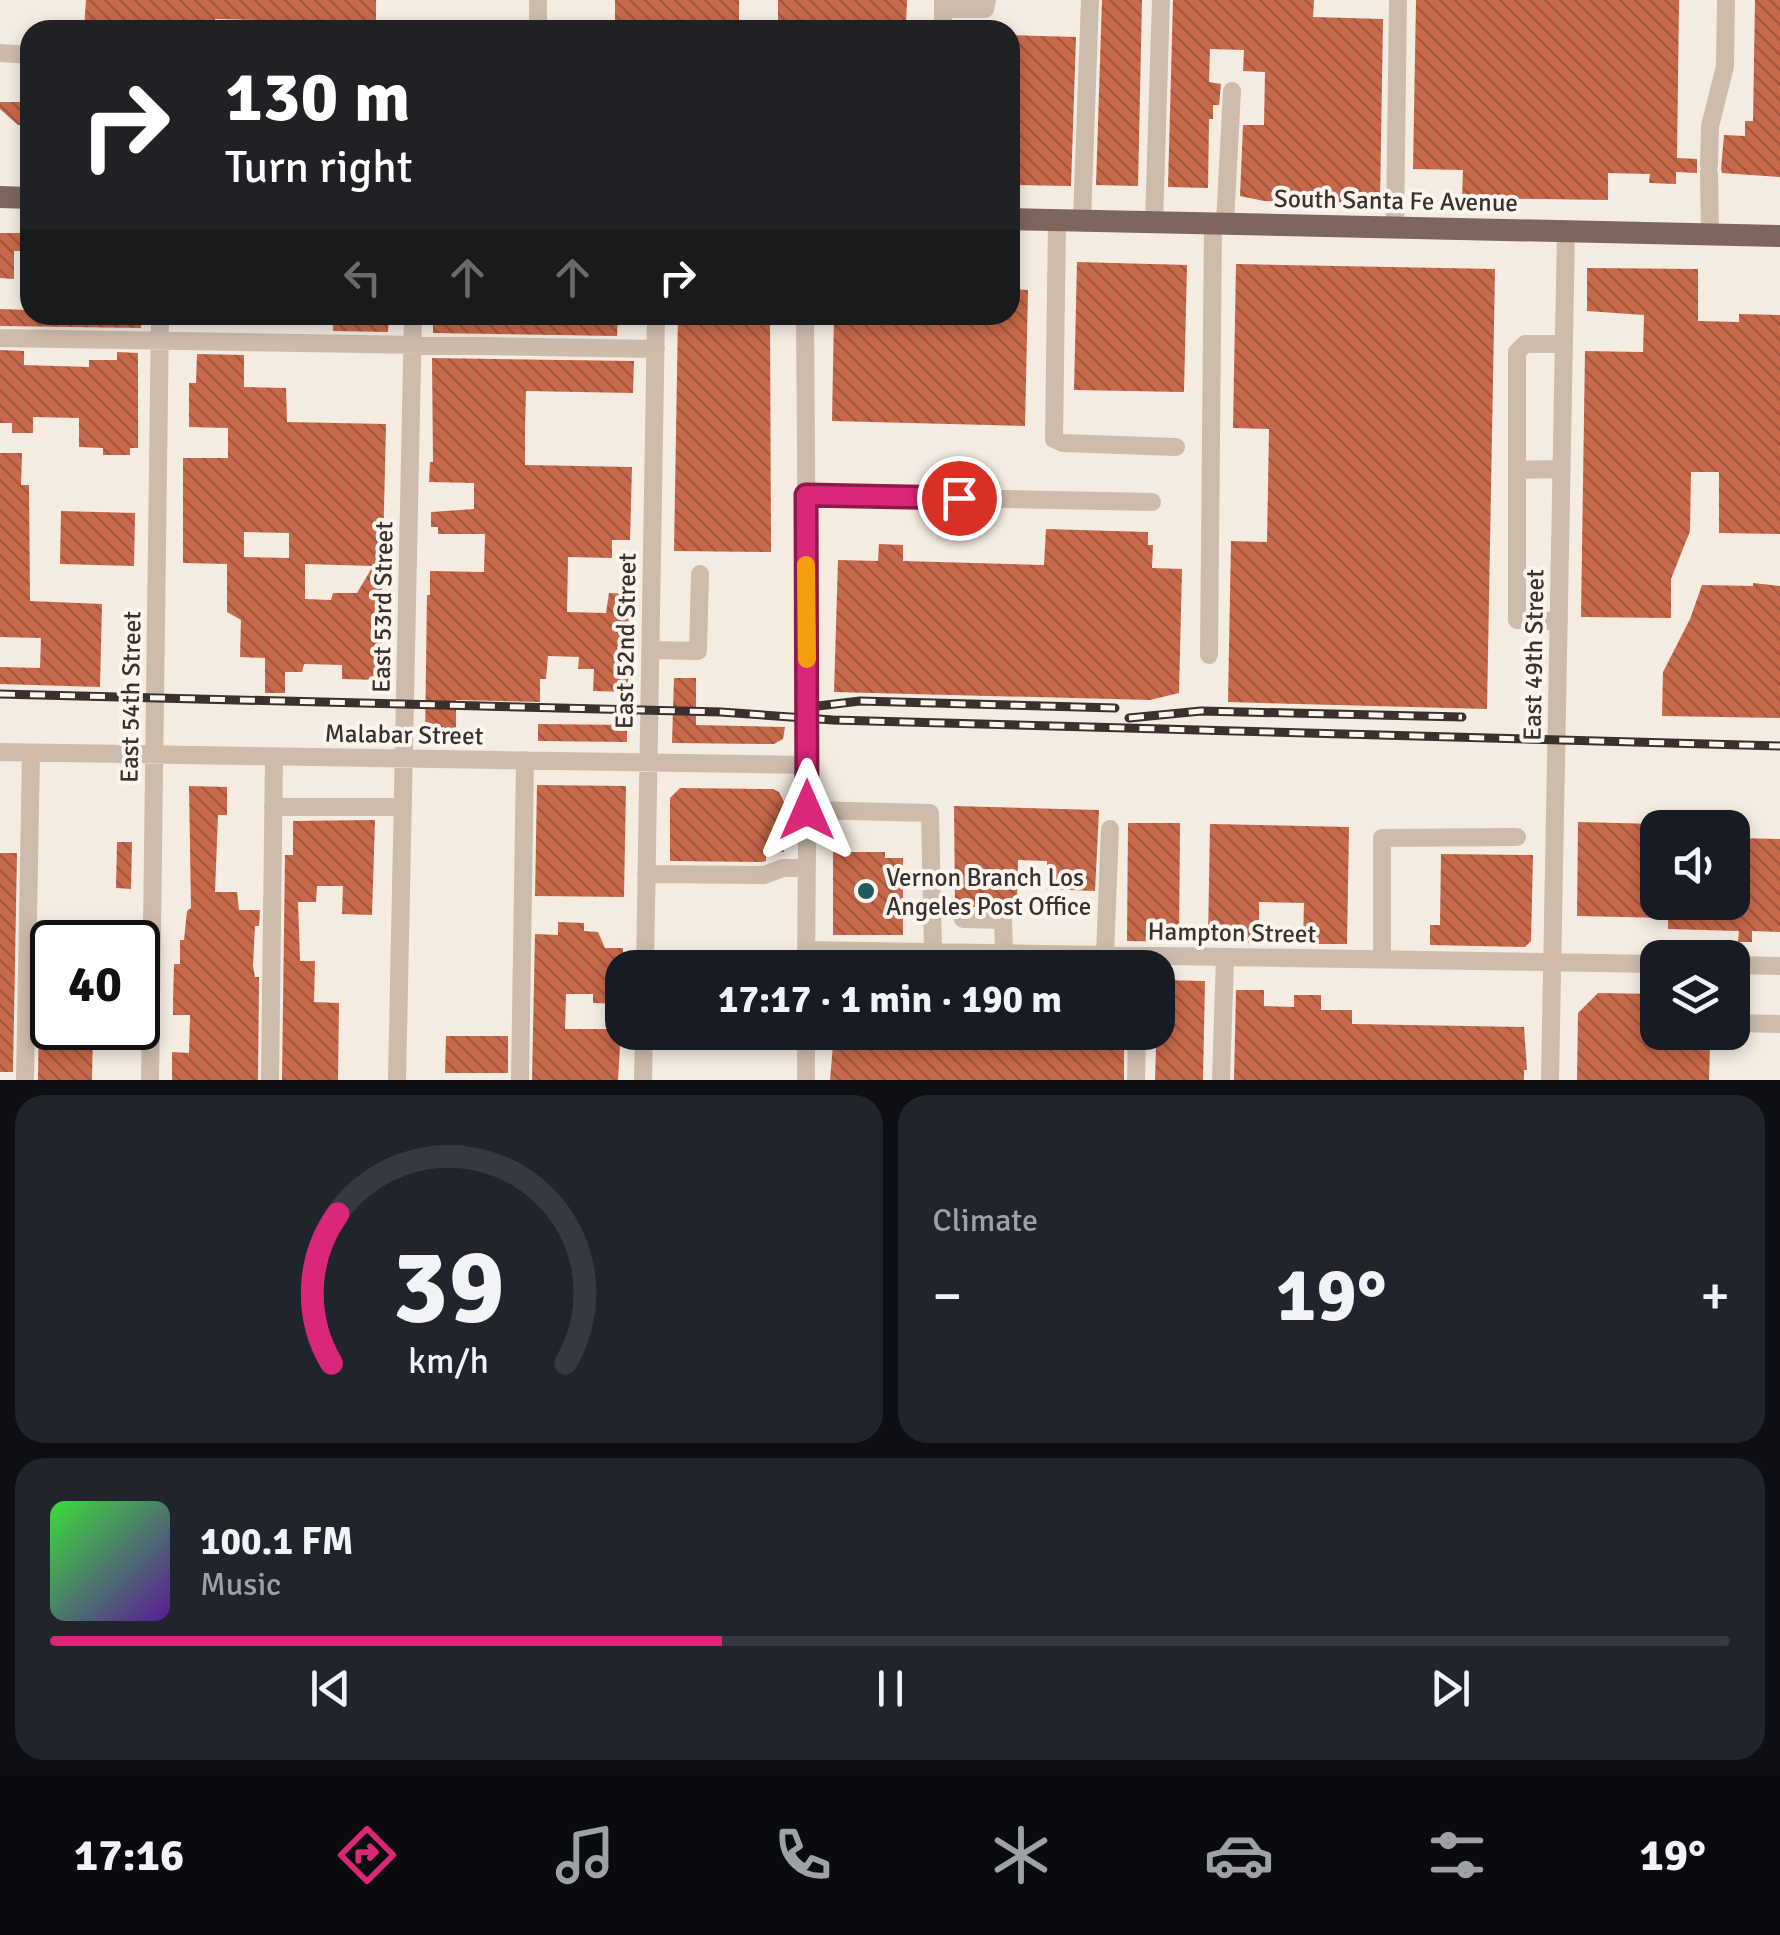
<!DOCTYPE html>
<html lang="en">
<head>
<meta charset="utf-8">
<style>
  body { margin:0; font-family:Signika,sans-serif; background:#20242c; color:#f1f3f6; height:100vh; display:flex; flex-direction:column; font-size:38px; white-space:nowrap }
  * { box-sizing:border-box; margin:0 }
  p { font-size:32px; color:#9ea1a6 }
  .icon { flex:none; width:55px; height:55px; fill:none; stroke:currentColor; stroke-width:2; stroke-linecap:round; stroke-linejoin:round }
  .map { position:relative; height:1080px; overflow:hidden }
  .sheet { display:flex; flex-direction:column; gap:15px; padding:15px; background:#0d0f14; flex:1 }
  .sheet>* { flex:none }
  .hud { position:absolute; left:20px; top:20px; width:1000px; height:305px; border-radius:30px; box-shadow:0 5px 15px #0003; background:#202124; color:#fff; overflow:hidden }
  .fabs { position:absolute; left:1640px; top:810px; display:grid; gap:20px }
  .fabs a { display:grid; place-items:center; width:110px; height:110px; border-radius:20px; background:#171b24; box-shadow:0 5px 15px #0003; font-size:50px }
  .speed { position:absolute; left:30px; top:920px; display:flex; gap:20px; font-size:50px; font-weight:700; text-align:center }
  .speed>* { display:grid; place-content:center; width:130px; height:130px; border-radius:50%; background:#171b24; box-shadow:0 5px 15px #0003; line-height:1 }
  .speed .limit { border:5px solid #111; border-radius:15px; background:#fff; color:#111 }
  .pin { position:absolute; display:grid; place-items:center; width:85px; height:85px; color:#fff; margin:-42px; border:5px solid #fff; border-radius:50%; box-shadow:0 2px 10px #0007 }
  .me { position:absolute; width:110px; margin:-55px; rotate:0deg; stroke-linejoin:round; filter:drop-shadow(0 0 8px #0008) }
  .turn { display:flex; align-items:center; gap:35px; height:210px; padding:0 40px; font-size:45px }
  .turn .icon { width:130px; height:130px; stroke-width:2.5 }
  .turn b { display:block; font-size:70px; line-height:85px }
  .lanes { display:flex; align-items:center; height:95px; padding:0 40px; background:#0003; justify-content:center; gap:50px; direction:ltr }
  .lanes .off { opacity:.35 }
  .big { font-size:75px; font-weight:700; line-height:1.1 }
  .sheet .widget { flex:1; display:flex; flex-direction:column; justify-content:center; gap:15px; min-width:0; padding:0 35px; border-radius:30px; background:#20242c }
  .sheet .dial { align-items:center; gap:0 }
  .dial svg { height:260px; overflow:visible; fill:none; stroke:#363941; stroke-width:7; stroke-linecap:round; text-anchor:middle }
  .dial text { fill:#f1f3f6; stroke:none }
  .song { display:flex; align-items:center; gap:30px }
  .cover { width:120px; height:120px; border-radius:15px; background:linear-gradient(135deg,hsl(120 70% 55%),hsl(270 70% 35%)) }
  .played { height:10px; border-radius:5px; background:linear-gradient(90deg,#db2777 40%,#363941 40%) }
  .keys { display:flex; justify-content:space-around; direction:ltr }
  .heat { display:flex; justify-content:space-between; align-items:center; font-size:55px; direction:ltr }
  .sheet .tiles { flex:1; display:grid; gap:15px; grid-template-columns:1fr 1fr }
  .widget:last-child { grid-column:span 2 }
  .trip { position:absolute; left:605px; top:950px; width:570px; height:100px; border-radius:30px; background:#171b24; box-shadow:0 5px 15px #0003; font-weight:700; line-height:100px; text-align:center }
  .tab-bar { display:flex; height:160px; justify-content:space-around; align-items:center; background:#090b0e; color:#9ea1a6 }
  .tab-bar .icon { width:70px; height:70px }
  .tab-bar .on { color:#db2777 }
  .tab-bar b { font-size:45px; color:#f1f3f6 }
  .map>svg:first-child { display:block }
  .building { fill:url(#building-back-hatch); fill-rule:evenodd }
  .lines { fill:none; stroke-linecap:round; stroke-linejoin:round }
  .minor { stroke:#cdbbac; stroke-width:18 }
  .major { stroke:#7d675c; stroke-width:22 }
  .rail-casing { stroke:#3b302b; stroke-width:9 }
  .rail { stroke:#fbf5ee; stroke-width:5; stroke-dasharray:15; stroke-linecap:butt }
  .route-casing { stroke:#8e194d; stroke-width:25 }
  .route { stroke:#db2777; stroke-width:18 }
  .slow { stroke:#f59e0b; stroke-width:18 }
  .poi-dot { fill:#1f5a5e; stroke:#fbf5ee; stroke-width:4 }
  .labels { text-anchor:middle; stroke-width:8; stroke-linejoin:round; paint-order:stroke }
  .street-label { font-size:25px; fill:#3b302b; stroke:#fbf5ee }
  .poi-label { font-size:25px; fill:#3b302b; stroke:#fbf5ee; text-anchor:start }
</style>
</head>
<body>
<div class="map">
<svg width="1780" height="1080" viewBox="0 0 1780 1080">
  <defs>
    <pattern id="building-back-hatch" width="6" height="6" patternUnits="userSpaceOnUse" patternTransform="scale(2.5)"><rect width="6" height="6" fill="#c8694b"/><path d="M-1 5l2 2M0 0l6 6M5-1l2 2" fill="none" stroke="#a4573f"/></pattern>
  </defs>
  <rect width="100%" height="100%" fill="#f4ebe1"/>
  <path class="building" d="M86,0H376V23L215,19V30H88L84,28Z
    M615,0H739V30H615Z
    M778,0H907L906,24L880,25V30H778Z
    M1102,0H1142L1138,186L1096,185Z
    M1173,0H1314L1313,17L1383,19L1380,203L1264,201L1240,196L1243,125H1264L1265,72L1243,71L1244,50L1210,49L1209,82L1221,84L1219,105H1213V119H1209L1208,188L1168,187Z
    M1416,0H1679L1677,158L1697,159V173L1676,172V184L1649,183L1650,174L1608,173V200L1462,198L1463,170L1413,169Z
    M1755,0H1780V177L1722,173L1721,169L1724,135L1745,136V121H1753Z
    M1010,35L1076,37L1071,186L1010,185Z
    M0,102H30V126L18,125L0,109Z
    M0,233H23V251H14V279L0,278Z
    M1077,262L1187,265L1184,392L1074,390Z
    M1236,264L1495,269L1487,709L1228,702L1231,541L1267,542L1269,429L1233,428Z
    M1587,268L1698,269V321L1739,322V314L1780,315V534L1719,533V472H1691L1690,531L1671,579V618L1581,617L1585,351L1643,352L1644,315L1587,311Z
    M1010,289L1028,290L1025,426L832,421L834,315H1010Z
    M0,309L30,310V315H141V328L0,326Z
    M333,315H389L388,332L333,331Z
    M433,315H618L617,336L433,333Z
    M678,315H770L771,552L674,551Z
    M0,350L24,351V365L89,367V360H117V352L138,353V448H130V455H103V448L79,447V418L33,417V433H12V423H0Z
    M197,354L244,355V387L286,388L287,422L386,424L380,680L342,679V665L304,664L302,672H285V693H265V658L240,657L241,620L227,612V564L183,563V458H228V428L189,427V383H196ZM244,532L289,533V558L244,557ZM305,564L373,566L357,593H333L331,600L305,599Z
    M432,358L634,361L633,393L526,391L525,429V465L632,467L630,540H612V558L568,557L567,612L606,613L609,593L629,594L628,692L593,691L594,669H578L579,657L548,656L546,679H540V702L456,700V740L425,739L427,595H430V571L484,572L485,534H438V527H431V512L474,509V483L429,482L430,462H433Z
    M0,453H22L21,485H29L30,601L102,604L100,687L0,684V667L40,668L41,638L0,637Z
    M61,511L135,513L134,566L60,564Z
    M1046,529L1148,532V545H1153L1152,568L1182,569L1179,693L1150,700L834,692L838,560L878,561L879,544L903,545V561L1044,565Z
    M1753,583L1780,586V718L1662,716L1663,672L1690,619L1702,585L1753,586Z
    M674,678H696V725L785,727L783,739L774,744L672,743Z
    M538,724L627,725V742L538,741Z
    M537,785L626,786L624,897L535,896Z
    M189,786L227,787V815H218L215,892H237L239,910H260L259,926H255L253,966L255,977H259L258,1080H172V1052L189,1053L190,1015H173V1001L174,964H180V940H184L187,911L191,908Z
    M680,788L773,789L779,792L784,802V852H766V861L762,862L670,861V798Z
    M954,806L1099,810L1095,891L1047,889V861L1018,860L1017,902H990L989,907H961V901H955Z
    M375,820L372,915L342,914L343,886H317L316,902H298L300,961H315L314,1002L339,1003L338,1080H282L285,855H293V821Z
    M1578,822L1658,824V902H1732V838L1780,839V932L1752,931V942H1738L1739,931L1668,929V918L1577,916Z
    M1128,823H1180L1179,942L1127,941Z
    M1210,824L1349,827L1347,944H1303L1304,903L1259,902V943L1208,942Z
    M117,842H132L131,889L116,888Z
    M833,852H885V858H903V935H833Z
    M0,853H17L13,1072H0Z
    M1441,854L1533,855L1531,941L1525,947L1430,945V925H1440Z
    M558,922L584,923V931L598,932L605,948H623L622,1004L593,1003V994H566L565,1029H621L618,1080H532L535,934L558,935Z
    M40,925L130,926V942H52V1028H93L92,1080H38Z
    M1158,980L1205,981L1203,1080H1155Z
    M1236,990H1264V1006L1294,1007V995H1321V1010H1352V1024L1524,1027L1527,1070H1524V1080H1234Z
    M1598,993L1658,994V1032H1673V1045L1710,1046L1709,1080H1577L1578,1013Z
    M834,1032H1124V1080H830Z
    M446,1036H508V1073H445Z"/>
  <g class="lines">
    <path class="minor" d="M943,9H985L987,0
      M538,30V0
      M943,30V0
      M0,53L30,55
      M1709,165L1710,126L1725,66L1726,0
      M1709,173L1710,234
      M1057,220L1054,439L1063,443L1176,447
      M1082,220L1090,0
      M1154,222L1161,0
      M1225,223L1232,91
      M1395,227L1398,0
      M805,315L808,717L806,968
      M0,338L656,349
      M1517,470L1562,469
      M806,495L1152,502
      M1559,621L1517,620V352L1525,344H1564
      M650,650L698,651L700,574
      M1209,655L1213,223
      M0,752L807,765
      M273,807H403
      M807,810L930,813L933,952
      M646,874L764,875L783,868H806
      M963,919L1003,920L1004,953
      M806,950L1658,964
      M1105,955L1110,829
      M1382,959V838L1517,837
      M1732,965L1780,966
      M645,968L656,315
      M1732,1023L1780,1024
      M25,1080L31,753
      M150,1080L160,315
      M270,1080L274,757
      M397,1080L413,315
      M520,1080L525,760
      M643,1080L644,1032
      M806,1080V1032
      M1136,1080L1137,1032
      M1221,1080L1225,957
      M1550,1080L1566,231"/>
    <path class="major" d="M0,197L30,198
      M1010,219L1780,236"/>
    <defs>
      <path id="rail" d="M0,694L721,712L833,720L1780,746
        M801,708L860,701L1115,708
        M1129,718L1201,711L1462,717"/>
    </defs>
    <use href="#rail" class="rail-casing"/>
    <use href="#rail" class="rail"/>
  </g>
  <g class="lines">
    <defs>
      <path id="route" d="M807,810L806,495L959,498"/>
    </defs>
    <use href="#route" class="route-casing"/>
    <use href="#route" class="route"/>
    <path class="slow" d="M806,565L807,659"/>
  </g>
  <circle class="poi-dot" cx="866" cy="891" r="10"/>
  <g class="labels">
    <g class="street-label">
      <text transform="translate(1396 200) rotate(1)" y="9">South Santa Fe Avenue</text>
      <text transform="translate(382 607) rotate(-89)" y="9">East 53rd Street</text>
      <text transform="translate(625 641) rotate(-89)" y="9">East 52nd Street</text>
      <text transform="translate(1533 655) rotate(-89)" y="9">East 49th Street</text>
      <text transform="translate(130 697) rotate(-89)" y="9">East 54th Street</text>
      <text transform="translate(404 734) rotate(1)" y="9">Malabar Street</text>
      <text transform="translate(1232 932) rotate(1)" y="9">Hampton Street</text>
    </g>
    <g class="poi-label">
      <text x="886" y="886">Vernon Branch Los<tspan x="886" dy="29">Angeles Post Office</tspan></text>
    </g>
  </g>
</svg>
<div class="fabs">
<a><svg class="icon" aria-label="sound" viewBox="0 0 24 24"><path d="M4 9h4l5-4v14l-5-4H4zM17 9q2 3 0 6"/></svg></a>
<a><svg class="icon" aria-label="layers" viewBox="0 0 24 24"><path d="M12 4l9 5-9 5-9-5zM3 14l9 5 9-5"/></svg></a>
</div>
<div class="speed"><div class="limit">40</div></div>
<div class="pin" style="left:959px;top:498px;background:#d93025"><svg class="icon" aria-label="arrive" viewBox="0 0 24 24"><path d="M6 21V4h12l-3 4 3 4H6"/></svg></div>
<svg class="me" style="left:807px;top:810px" viewBox="-20 -20 40 40"><path d="M0-17L14 15 0 8-14 15z" fill="#db2777" stroke="#fff" stroke-width="4"/></svg>
<div class="trip">17:17 · 1 min · 190 m</div>
<div class="hud">
<div class="turn"><svg class="icon" aria-label="right" viewBox="0 0 24 24"><path d="M7 20v-9h11M14 6l5 5-5 5"/></svg><div><b>130 m</b>Turn right</div></div>
<div class="lanes"><svg class="icon off" aria-label="left" viewBox="0 0 24 24"><path d="M17 20v-9H6M10 6l-5 5 5 5"/></svg><svg class="icon off" aria-label="ahead" viewBox="0 0 24 24"><path d="M12 20V5M6 11l6-6 6 6"/></svg><svg class="icon off" aria-label="ahead" viewBox="0 0 24 24"><path d="M12 20V5M6 11l6-6 6 6"/></svg><svg class="icon" aria-label="right" viewBox="0 0 24 24"><path d="M7 20v-9h11M14 6l5 5-5 5"/></svg></div>
</div>
</div>
<section class="sheet">
<div class="tiles">
<div class="widget dial"><svg viewBox="0 0 100 80">
<path d="M14 69A42 42 0 1 1 86 69"/>
<path d="M14 69A42 42 0 0 1 16 23" stroke="#db2777"/>
<text x="50" y="56" font-size="32" font-weight="700">39</text>
<text x="50" y="72" font-size="11">km/h</text>
</svg></div>
<div class="widget"><p>Climate</p>
<div class="heat"><a>−</a><b class="big">19°</b><a>+</a></div>
</div>
<div class="widget">
<div class="song"><i class="cover"></i><div><b>100.1 FM</b><p>Music</p></div></div>
<div class="played"></div>
<div class="keys"><svg class="icon" aria-label="previous" viewBox="0 0 24 24"><path d="M18 5L8 12l10 7zM5 5v14"/></svg><svg class="icon" aria-label="pause" viewBox="0 0 24 24"><path d="M8 5v14M16 5v14"/></svg><svg class="icon" aria-label="next" viewBox="0 0 24 24"><path d="M6 5l10 7-10 7zM19 5v14"/></svg></div>
</div>
</div>
</section>
<nav class="tab-bar">
<b>17:16</b>
<svg class="icon on" aria-label="directions" viewBox="0 0 24 24"><path d="M12 3l9 9-9 9-9-9zM9 14v-3h6M13 9l2 2-2 2"/></svg>
<svg class="icon" aria-label="music" viewBox="0 0 24 24"><path d="M9 18V5l10-2v13"/><circle cx="6" cy="18" r="3"/><circle cx="16" cy="16" r="3"/></svg>
<svg class="icon" aria-label="phone" viewBox="0 0 24 24"><path d="M5 4h4l2 5-3 2q2 4 5 5l2-3 5 2v4C11 20 4 13 5 4z"/></svg>
<svg class="icon" aria-label="climate" viewBox="0 0 24 24"><path d="M12 3v18M4 7l16 10M4 17L20 7"/></svg>
<svg class="icon" aria-label="car" viewBox="0 0 24 24"><path d="M5 17H2v-5l4-1 3-4h7l3 4 3 1v5h-3M9 17h6M6 11h13"/><circle cx="7" cy="17" r="2"/><circle cx="17" cy="17" r="2"/></svg>
<svg class="icon" aria-label="filters" viewBox="0 0 24 24"><path d="M4 7h16M4 17h16"/><circle cx="9" cy="7" r="2"/><circle cx="15" cy="17" r="2"/></svg>
<b>19°</b>
</nav>
</body>
</html>
